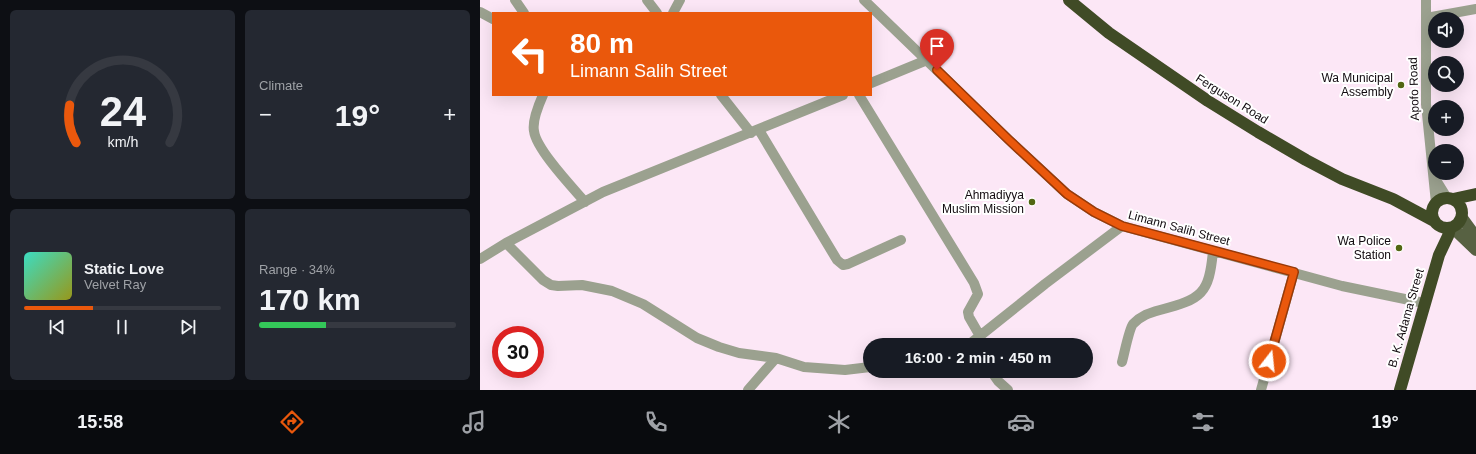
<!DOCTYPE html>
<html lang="en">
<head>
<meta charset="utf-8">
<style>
  body { margin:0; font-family:Helvetica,sans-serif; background:#242831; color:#f1f3f6; height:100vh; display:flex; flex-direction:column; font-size:15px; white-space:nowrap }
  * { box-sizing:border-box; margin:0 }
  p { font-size:13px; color:#9ea1a6 }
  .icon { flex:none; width:22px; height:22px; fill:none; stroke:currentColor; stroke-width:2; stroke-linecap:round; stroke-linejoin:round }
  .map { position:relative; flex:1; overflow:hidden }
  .details { display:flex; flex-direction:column; gap:10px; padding:10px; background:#0d0f14; width:480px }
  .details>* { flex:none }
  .banner { position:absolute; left:12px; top:12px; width:380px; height:84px; border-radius:0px; box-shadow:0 4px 16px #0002; background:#ea580c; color:#fff; overflow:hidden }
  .buttons { position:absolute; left:948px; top:12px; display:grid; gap:8px }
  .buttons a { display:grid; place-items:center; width:36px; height:36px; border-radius:50%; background:#171b24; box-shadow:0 4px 16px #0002; font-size:20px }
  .speed { position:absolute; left:12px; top:326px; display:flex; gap:8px; font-size:20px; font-weight:700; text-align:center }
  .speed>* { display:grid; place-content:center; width:52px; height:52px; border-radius:50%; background:#171b24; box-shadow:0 4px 16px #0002; line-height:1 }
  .speed .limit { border:6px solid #d22; background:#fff; color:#111 }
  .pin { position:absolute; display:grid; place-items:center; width:34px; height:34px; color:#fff; margin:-41px -17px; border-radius:50% 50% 50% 0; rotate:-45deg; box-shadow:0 0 4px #0007 }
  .pin .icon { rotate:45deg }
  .me { position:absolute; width:44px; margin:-22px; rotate:16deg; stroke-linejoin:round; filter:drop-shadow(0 0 3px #0008) }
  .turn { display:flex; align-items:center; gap:14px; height:84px; padding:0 12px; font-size:18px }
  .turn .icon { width:52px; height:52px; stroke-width:2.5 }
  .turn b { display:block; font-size:28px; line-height:34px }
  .big { font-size:30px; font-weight:600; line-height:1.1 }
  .details .card { flex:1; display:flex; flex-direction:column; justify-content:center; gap:6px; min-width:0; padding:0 14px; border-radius:6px; background:#242831 }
  .details .dial { align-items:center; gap:0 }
  .dial svg { height:104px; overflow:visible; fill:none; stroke:#363941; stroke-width:7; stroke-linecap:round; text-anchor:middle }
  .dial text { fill:#f1f3f6; stroke:none }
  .song { display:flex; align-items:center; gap:12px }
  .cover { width:48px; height:48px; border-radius:6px; background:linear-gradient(135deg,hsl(170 70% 55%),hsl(60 70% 35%)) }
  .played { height:4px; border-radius:2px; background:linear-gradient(90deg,#ea580c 35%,#363941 35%) }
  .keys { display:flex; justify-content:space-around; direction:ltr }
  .heat { display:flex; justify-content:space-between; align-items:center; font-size:22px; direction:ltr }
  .charge { height:6px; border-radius:3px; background:linear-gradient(90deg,#34c759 34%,#363941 0) }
  .details .tiles { flex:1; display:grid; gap:10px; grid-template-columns:repeat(2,1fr) }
  .trip { position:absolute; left:383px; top:338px; width:230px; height:40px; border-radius:20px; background:#171b24; box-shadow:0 4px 16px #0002; font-weight:600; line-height:40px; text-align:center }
  .tab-bar { display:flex; height:64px; justify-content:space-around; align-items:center; background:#090b0e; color:#9ea1a6 }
  .tab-bar .icon { width:28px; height:28px }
  .tab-bar .current { color:#ea580c }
  .tab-bar b { font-size:18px; color:#f1f3f6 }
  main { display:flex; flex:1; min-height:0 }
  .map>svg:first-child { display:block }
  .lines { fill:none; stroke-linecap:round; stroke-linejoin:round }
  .minor { stroke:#9ba18f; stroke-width:10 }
  .major { stroke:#576142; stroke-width:12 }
  .highway { stroke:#404b26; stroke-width:12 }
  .route-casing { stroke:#983908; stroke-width:10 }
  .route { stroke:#ea580c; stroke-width:7 }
  .poi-dot { fill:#516612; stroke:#fff; stroke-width:1.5 }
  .labels { text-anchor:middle; stroke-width:4; stroke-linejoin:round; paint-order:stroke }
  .poi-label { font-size:12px; fill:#110a0f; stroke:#fff; text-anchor:end }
  .street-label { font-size:12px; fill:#110a0f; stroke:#fff }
</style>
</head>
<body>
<main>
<section class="details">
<div class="tiles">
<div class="card dial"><svg viewBox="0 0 100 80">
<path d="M14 69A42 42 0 1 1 86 69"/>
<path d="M14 69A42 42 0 0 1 9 40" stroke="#ea580c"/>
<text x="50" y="56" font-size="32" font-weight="700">24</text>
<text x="50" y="72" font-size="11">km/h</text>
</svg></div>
<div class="card"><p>Climate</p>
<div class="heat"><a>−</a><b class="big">19°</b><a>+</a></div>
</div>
<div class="card">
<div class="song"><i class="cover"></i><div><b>Static Love</b><p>Velvet Ray</p></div></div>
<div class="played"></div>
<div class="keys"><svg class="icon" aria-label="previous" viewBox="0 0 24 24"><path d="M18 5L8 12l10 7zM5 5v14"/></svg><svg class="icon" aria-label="pause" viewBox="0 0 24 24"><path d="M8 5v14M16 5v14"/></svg><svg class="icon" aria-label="next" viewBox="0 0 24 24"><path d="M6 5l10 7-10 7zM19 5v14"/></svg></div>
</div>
<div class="card"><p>Range · 34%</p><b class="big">170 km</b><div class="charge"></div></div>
</div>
</section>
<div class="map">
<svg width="996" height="390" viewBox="0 0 996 390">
  <rect width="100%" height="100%" fill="#fce7f6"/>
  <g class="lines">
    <path class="minor" d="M35,0L44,13
      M167,0L177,13
      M384,0L529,140L587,194L614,212L642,226L862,286L944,303
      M946,0V104L956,203
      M0,12L13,19
      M193,13L200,0
      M946,18L996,9
      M391,83L447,60
      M63,95C59,104 52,121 54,131C56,149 92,187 105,202
      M241,95L271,133
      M379,95L494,283L498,294L488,312L489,317L500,336
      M279,130L357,260L363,265L368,264L421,240
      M954,177L967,198
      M26,243L63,280L71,285L78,286L102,285L132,291L163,304L217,338L239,347L259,353L296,358L324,367L365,370L390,367
      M0,259L26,243L123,192L363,95
      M483,345L491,343L565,284L642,226
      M642,362C644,355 649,329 653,324C662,315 669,313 680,310C722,299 729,294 733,251
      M511,371L518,381L528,390
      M268,390L296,358
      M781,390L814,272"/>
    <path class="major" d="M982,218L996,237
      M973,228L996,250"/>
    <path class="highway" d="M589,0L629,33L728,101L778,132L826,160L862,179L913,199L954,221
      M952 213a15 15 0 1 1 30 0a15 15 0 1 1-30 0Z
      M973,199L996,194
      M920,390L959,255L968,236L970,229"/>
  </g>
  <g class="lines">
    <defs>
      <path id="route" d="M457,70L529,140L587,194L614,212L642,226L814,272L789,361"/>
    </defs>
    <use href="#route" class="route-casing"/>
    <use href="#route" class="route"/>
  </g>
  <g class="poi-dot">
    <circle cx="921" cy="85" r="4"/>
    <circle cx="552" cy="202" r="4"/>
    <circle cx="919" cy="248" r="4"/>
  </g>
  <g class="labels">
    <g class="poi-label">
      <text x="913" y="82">Wa Municipal<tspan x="913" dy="14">Assembly</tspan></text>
      <text x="544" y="199">Ahmadiyya<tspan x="544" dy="14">Muslim Mission</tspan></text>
      <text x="911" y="245">Wa Police<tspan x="911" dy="14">Station</tspan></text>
    </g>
    <g class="street-label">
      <text transform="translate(934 89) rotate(-92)" y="4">Apofo Road</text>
      <text transform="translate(752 99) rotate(32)" y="4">Ferguson Road</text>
      <text transform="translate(699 228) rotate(15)" y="4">Limann Salih Street</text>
      <text transform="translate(926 318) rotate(-74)" y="4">B. K. Adama Street</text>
    </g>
  </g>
</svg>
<div class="buttons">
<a><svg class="icon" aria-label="sound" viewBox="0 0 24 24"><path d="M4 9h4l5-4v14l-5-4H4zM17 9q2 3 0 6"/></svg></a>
<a><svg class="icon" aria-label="search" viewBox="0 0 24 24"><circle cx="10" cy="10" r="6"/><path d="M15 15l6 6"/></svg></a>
<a>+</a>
<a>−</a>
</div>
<div class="speed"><div class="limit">30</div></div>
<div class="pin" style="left:457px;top:70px;background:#d93025"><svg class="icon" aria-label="arrive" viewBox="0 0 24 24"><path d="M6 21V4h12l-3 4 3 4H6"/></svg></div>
<svg class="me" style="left:789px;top:361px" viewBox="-20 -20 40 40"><circle r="17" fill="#ea580c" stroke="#fff" stroke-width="3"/><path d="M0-11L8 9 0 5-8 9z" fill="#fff"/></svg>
<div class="trip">16:00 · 2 min · 450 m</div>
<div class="banner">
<div class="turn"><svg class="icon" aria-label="left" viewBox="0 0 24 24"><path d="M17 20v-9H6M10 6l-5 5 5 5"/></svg><div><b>80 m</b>Limann Salih Street</div></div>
</div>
</div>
</main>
<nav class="tab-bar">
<b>15:58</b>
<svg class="icon current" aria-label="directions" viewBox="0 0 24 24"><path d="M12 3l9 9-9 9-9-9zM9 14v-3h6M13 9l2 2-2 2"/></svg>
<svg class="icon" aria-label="music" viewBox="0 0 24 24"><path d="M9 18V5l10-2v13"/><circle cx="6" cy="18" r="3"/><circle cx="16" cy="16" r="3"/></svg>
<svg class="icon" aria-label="phone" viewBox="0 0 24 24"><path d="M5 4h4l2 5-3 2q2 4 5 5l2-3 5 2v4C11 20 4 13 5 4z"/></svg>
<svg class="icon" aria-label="climate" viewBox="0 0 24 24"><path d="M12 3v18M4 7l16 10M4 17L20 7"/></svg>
<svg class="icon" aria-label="car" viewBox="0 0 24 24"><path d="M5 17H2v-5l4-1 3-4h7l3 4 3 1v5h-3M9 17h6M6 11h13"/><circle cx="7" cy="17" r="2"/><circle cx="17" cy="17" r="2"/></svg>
<svg class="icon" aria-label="filters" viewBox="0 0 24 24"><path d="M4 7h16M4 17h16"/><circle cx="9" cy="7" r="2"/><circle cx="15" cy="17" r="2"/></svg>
<b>19°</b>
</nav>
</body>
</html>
